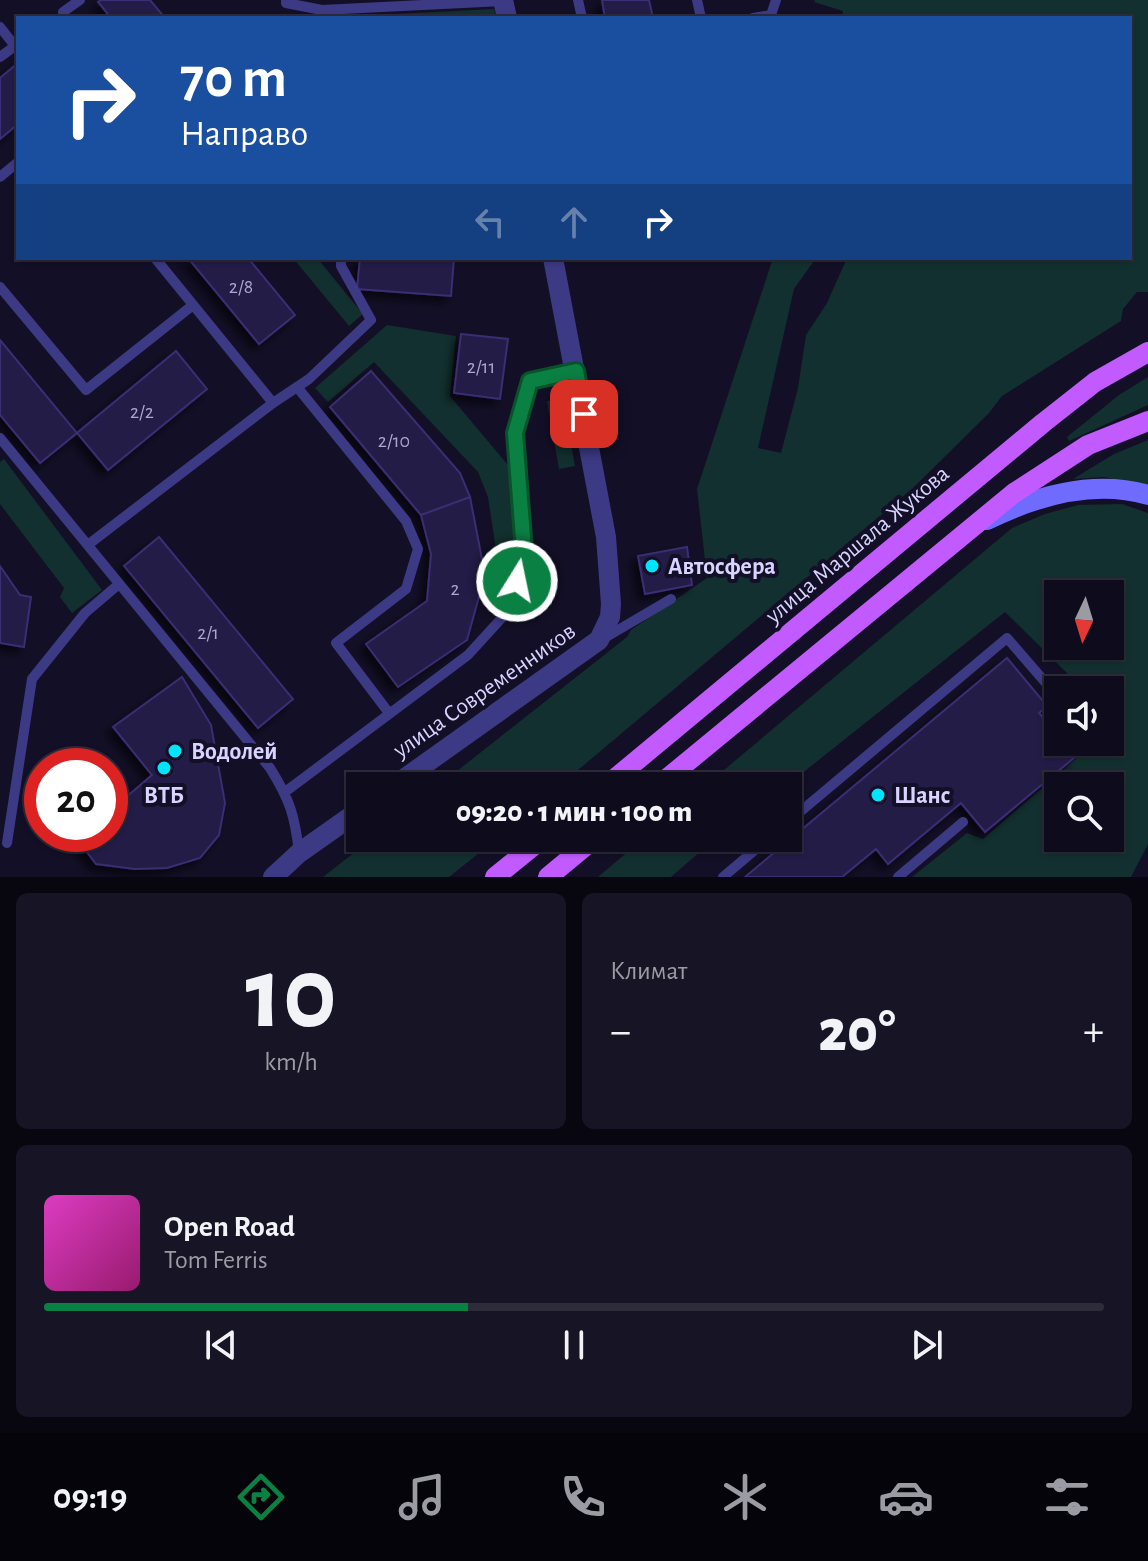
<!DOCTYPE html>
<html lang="ru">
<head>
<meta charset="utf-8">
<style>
  body { margin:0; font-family:"Alegreya Sans",sans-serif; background:#171425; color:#f1f3f6; height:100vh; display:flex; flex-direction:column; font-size:30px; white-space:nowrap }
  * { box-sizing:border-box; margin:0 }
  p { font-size:26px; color:#9b9ba3 }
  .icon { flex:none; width:44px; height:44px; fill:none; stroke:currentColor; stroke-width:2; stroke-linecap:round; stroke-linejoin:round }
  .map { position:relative; height:877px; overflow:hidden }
  .side { display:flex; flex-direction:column; gap:16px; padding:16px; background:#08060f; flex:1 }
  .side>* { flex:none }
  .top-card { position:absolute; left:16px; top:16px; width:1116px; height:244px; border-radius:0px; box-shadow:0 2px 6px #0004,0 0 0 2px #2e2b3b; background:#1a4fa0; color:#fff; overflow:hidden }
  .needle { width:52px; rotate:184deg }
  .controls { position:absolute; left:1044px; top:580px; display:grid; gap:16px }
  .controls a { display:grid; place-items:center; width:80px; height:80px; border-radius:0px; background:#0e0b1c; box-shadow:0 2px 6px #0004,0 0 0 2px #2e2b3b; font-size:40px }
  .speed { position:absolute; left:24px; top:748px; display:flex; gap:16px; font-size:40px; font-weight:700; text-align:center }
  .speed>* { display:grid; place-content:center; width:104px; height:104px; border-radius:50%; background:#0e0b1c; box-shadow:0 2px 6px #0004,0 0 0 2px #2e2b3b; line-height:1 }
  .speed .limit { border:12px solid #d22; background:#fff; color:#111 }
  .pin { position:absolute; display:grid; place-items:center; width:68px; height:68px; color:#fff; margin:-34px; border-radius:16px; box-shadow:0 4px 12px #0006 }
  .me { position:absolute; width:88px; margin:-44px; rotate:10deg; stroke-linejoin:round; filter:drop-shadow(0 0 6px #0008) }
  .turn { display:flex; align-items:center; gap:28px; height:168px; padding:0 32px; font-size:36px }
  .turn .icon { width:104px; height:104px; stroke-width:2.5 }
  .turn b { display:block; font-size:56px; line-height:68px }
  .lanes { display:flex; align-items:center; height:76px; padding:0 32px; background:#0003; justify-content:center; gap:40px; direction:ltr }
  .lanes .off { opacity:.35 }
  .big { font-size:60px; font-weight:800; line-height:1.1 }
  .side .tile { flex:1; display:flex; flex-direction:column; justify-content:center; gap:12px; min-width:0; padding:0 28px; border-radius:12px; background:#171425 }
  .side .dial { align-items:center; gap:0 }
  .dial b { font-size:104px; line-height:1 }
  .song { display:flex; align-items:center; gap:24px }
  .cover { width:96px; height:96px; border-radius:12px; background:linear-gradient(135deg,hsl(310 70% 55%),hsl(320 70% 35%)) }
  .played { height:8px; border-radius:4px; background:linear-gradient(90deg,#0b8043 40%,#2e2b3b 40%) }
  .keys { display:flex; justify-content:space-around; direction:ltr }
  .heat { display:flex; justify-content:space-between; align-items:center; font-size:44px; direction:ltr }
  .side .tiles { flex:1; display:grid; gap:16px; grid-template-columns:1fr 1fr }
  .tile:last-child { grid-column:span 2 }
  .trip { position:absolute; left:346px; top:772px; width:456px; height:80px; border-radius:0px; background:#0e0b1c; box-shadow:0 2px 6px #0004,0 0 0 2px #2e2b3b; font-weight:800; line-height:80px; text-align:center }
  .dock { display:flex; height:128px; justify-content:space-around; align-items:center; background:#06040b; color:#9b9ba3 }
  .dock .icon { width:56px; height:56px }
  .dock .active { color:#0b8043 }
  .dock b { font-size:36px; color:#f1f3f6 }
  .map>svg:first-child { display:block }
  .green { fill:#12302f; fill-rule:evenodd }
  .building { fill:#241b47; stroke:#3b2d73; stroke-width:2; filter:url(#shadow) }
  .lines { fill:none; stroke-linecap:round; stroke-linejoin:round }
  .service { stroke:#3d3a85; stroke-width:10 }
  .tertiary { stroke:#3d3a85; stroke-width:20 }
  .secondary { stroke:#6f6bff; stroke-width:20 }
  .primary { stroke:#c25bff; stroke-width:20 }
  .route-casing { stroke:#07532c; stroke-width:20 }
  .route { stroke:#0b8043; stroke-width:14 }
  .poi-dot { fill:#00e5ff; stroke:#130f26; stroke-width:3 }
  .labels { text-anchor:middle; stroke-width:8; stroke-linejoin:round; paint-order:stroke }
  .number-label { font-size:20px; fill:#aca6d1 }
  .street-label { font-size:24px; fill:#d9d4ff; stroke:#130f26 }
  .poi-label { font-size:24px; font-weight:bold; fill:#d9d4ff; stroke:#130f26; text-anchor:start }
</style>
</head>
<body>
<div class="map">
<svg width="1148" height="877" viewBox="0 0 1148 877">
  <defs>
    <filter id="shadow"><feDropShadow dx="-6" dy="6" stdDeviation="4" flood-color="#0009"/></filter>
  </defs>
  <rect width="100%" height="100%" fill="#130f26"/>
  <path class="green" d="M815,0H1148V292H1137L1123,309L1121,321L1002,396L989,413L911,490L559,786H438L627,637L631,630L707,578L697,489L773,258H816L794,289L758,448L781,453L798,388L806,335L827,303L847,258H1130V18H842L843,11L814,2Z
    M494,9L496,18H336V17Z
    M293,258H317L363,314L349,326Z
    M387,325L456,336L450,396L512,470L519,549L511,579L491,601L499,569L488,497L478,472L374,362L328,402L315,388Z
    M1148,377V405L1069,441L1067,437L1119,395Z
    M563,399L575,466L559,469L547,401Z
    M1148,440V486L1104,477L1073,479L1114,454Z
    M4,459L102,590L72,613L60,597L64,588L0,504V462Z
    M1122,504L1148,513V844L1131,877H912L967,833L983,839L1078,757L1081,742H1110V690H1077L1074,680L1005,612L791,782L750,780L744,786H705L1012,528L1045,514L1078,505ZM1058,594H1110V646H1058ZM1058,786H1110V838H1058Z
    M373,838H498L449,877H323Z
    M644,838H716L671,877H598Z"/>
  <path class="building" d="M101,0H150L165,18H111L98,2Z
    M602,0H649L653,18H605Z
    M18,63V124L0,139V78Z
    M188,258H248L295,315L259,344Z
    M360,258H454L451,296L357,289Z
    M461,334L508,339L500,399L454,393Z
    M0,340L77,433L40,463L0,415Z
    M176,351L207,389L108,470L77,433Z
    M371,371L460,473L470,497L421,515L330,407Z
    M470,497L485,575L467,640L398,687L366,644L427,601L431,554L421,515Z
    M159,537L293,699L258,728L124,566Z
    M687,547L692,585L645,594L638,556Z
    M0,566L20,595L31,597L24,647L0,643Z
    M1007,658L1047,706L1039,713L1058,736V742H1063L1075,757L985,832L961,803L888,864L876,849L842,877H745Z
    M182,677L211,725L225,803L219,835L200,858L167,868L135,869L96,864L77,839L83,834H110V811L152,775L113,727Z"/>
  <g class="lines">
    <path class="service" d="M286,0V3L322,10
      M578,0L582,18
      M697,0L701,18
      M63,12L80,0
      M322,18V10L503,1
      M753,18L771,15L776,0
      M0,27L15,46
      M0,57L18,44
      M0,177L18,162
      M155,258L273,403L309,379L371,320L341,266V258
      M0,287L86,390L193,305
      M297,387L406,521L418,549L406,589L336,643L389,713
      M0,438L270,768C290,800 295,816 299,853
      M89,544L273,403
      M601,640L671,599
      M285,792L468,655L509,610L524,551L515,433L530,381L576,371
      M788,822L1007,638L1058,697
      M7,843L32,679L85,613L119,584
      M723,877L769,838
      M898,877L963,822"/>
    <path class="tertiary" d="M503,0L507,18
      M394,786L599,640L610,617L611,604L606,537L553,258
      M273,877L299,853L360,810"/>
    <path class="secondary" d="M987,520C1036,496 1094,479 1148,495"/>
    <path class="primary" d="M606,786L1043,423L1095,382L1148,352
      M658,786L1014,493L1088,445L1148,421
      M495,877L543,838
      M548,877L595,838"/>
  </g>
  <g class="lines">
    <defs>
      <path id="route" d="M517,581L524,551L515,433L530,381L576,371L584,414"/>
    </defs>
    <use href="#route" class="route-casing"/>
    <use href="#route" class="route"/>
  </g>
  <g class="poi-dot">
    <circle cx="652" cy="566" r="8"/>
    <circle cx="175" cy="751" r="8"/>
    <circle cx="164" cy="768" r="8"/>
    <circle cx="878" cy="795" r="8"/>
  </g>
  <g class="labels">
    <g class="number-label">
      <text x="241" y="293">2/8</text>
      <text x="481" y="373">2/11</text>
      <text x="142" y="418">2/2</text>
      <text x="394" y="447">2/10</text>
      <text x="455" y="595">2</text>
      <text x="208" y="639">2/1</text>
    </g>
    <g class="street-label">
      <text transform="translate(857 544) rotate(-40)" y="8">улица Маршала Жукова</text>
      <text transform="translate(484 690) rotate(-35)" y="8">улица Современников</text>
    </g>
    <g class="poi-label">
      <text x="668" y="574">Автосфера</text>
      <text x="191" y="759">Водолей</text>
      <text x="164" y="803" text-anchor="middle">ВТБ</text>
      <text x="894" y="803">Шанс</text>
    </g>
  </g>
</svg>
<div class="controls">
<a><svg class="needle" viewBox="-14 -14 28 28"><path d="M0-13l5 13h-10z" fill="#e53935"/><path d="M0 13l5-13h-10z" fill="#9b9ba3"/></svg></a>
<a><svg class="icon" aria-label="sound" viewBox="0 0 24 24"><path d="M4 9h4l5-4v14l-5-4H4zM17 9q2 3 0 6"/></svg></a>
<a><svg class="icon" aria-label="search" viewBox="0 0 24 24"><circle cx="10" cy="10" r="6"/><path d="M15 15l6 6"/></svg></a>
</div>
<div class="speed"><div class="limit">20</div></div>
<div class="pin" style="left:584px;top:414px;background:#d93025"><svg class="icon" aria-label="arrive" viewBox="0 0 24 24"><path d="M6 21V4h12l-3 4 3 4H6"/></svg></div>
<svg class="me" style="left:517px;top:581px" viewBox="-20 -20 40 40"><circle r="17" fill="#0b8043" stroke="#fff" stroke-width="3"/><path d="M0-11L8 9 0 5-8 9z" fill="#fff"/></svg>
<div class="trip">09:20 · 1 мин · 100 m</div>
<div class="top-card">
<div class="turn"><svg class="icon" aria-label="right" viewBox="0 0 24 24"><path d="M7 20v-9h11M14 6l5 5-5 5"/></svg><div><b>70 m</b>Направо</div></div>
<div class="lanes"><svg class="icon off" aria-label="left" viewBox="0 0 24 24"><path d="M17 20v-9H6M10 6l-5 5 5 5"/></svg><svg class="icon off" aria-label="ahead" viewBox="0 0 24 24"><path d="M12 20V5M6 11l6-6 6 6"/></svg><svg class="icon" aria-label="right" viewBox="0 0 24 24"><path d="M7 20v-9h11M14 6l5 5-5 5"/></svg></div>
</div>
</div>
<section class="side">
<div class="tiles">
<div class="tile dial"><b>10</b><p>km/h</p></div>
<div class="tile"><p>Климат</p>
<div class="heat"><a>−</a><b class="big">20°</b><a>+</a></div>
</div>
<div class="tile">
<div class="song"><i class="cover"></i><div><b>Open Road</b><p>Tom Ferris</p></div></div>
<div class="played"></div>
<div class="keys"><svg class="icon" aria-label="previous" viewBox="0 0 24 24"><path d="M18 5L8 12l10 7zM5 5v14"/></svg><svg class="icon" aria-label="pause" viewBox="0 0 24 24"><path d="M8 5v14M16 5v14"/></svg><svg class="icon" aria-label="next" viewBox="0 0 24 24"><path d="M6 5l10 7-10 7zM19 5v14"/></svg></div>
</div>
</div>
</section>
<nav class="dock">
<b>09:19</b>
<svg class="icon active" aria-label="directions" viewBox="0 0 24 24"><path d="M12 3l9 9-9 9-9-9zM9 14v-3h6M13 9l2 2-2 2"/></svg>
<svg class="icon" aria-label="music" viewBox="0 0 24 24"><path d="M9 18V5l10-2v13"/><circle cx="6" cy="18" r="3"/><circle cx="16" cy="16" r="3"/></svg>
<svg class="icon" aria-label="phone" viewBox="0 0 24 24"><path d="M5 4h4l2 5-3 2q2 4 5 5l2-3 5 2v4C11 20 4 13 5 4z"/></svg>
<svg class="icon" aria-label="climate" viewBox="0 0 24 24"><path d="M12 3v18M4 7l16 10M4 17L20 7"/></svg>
<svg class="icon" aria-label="car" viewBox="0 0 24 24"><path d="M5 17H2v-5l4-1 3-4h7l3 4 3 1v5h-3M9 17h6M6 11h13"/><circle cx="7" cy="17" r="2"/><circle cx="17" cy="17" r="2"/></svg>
<svg class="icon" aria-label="filters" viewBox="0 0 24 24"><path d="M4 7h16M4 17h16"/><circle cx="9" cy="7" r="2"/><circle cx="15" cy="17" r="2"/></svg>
</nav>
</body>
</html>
